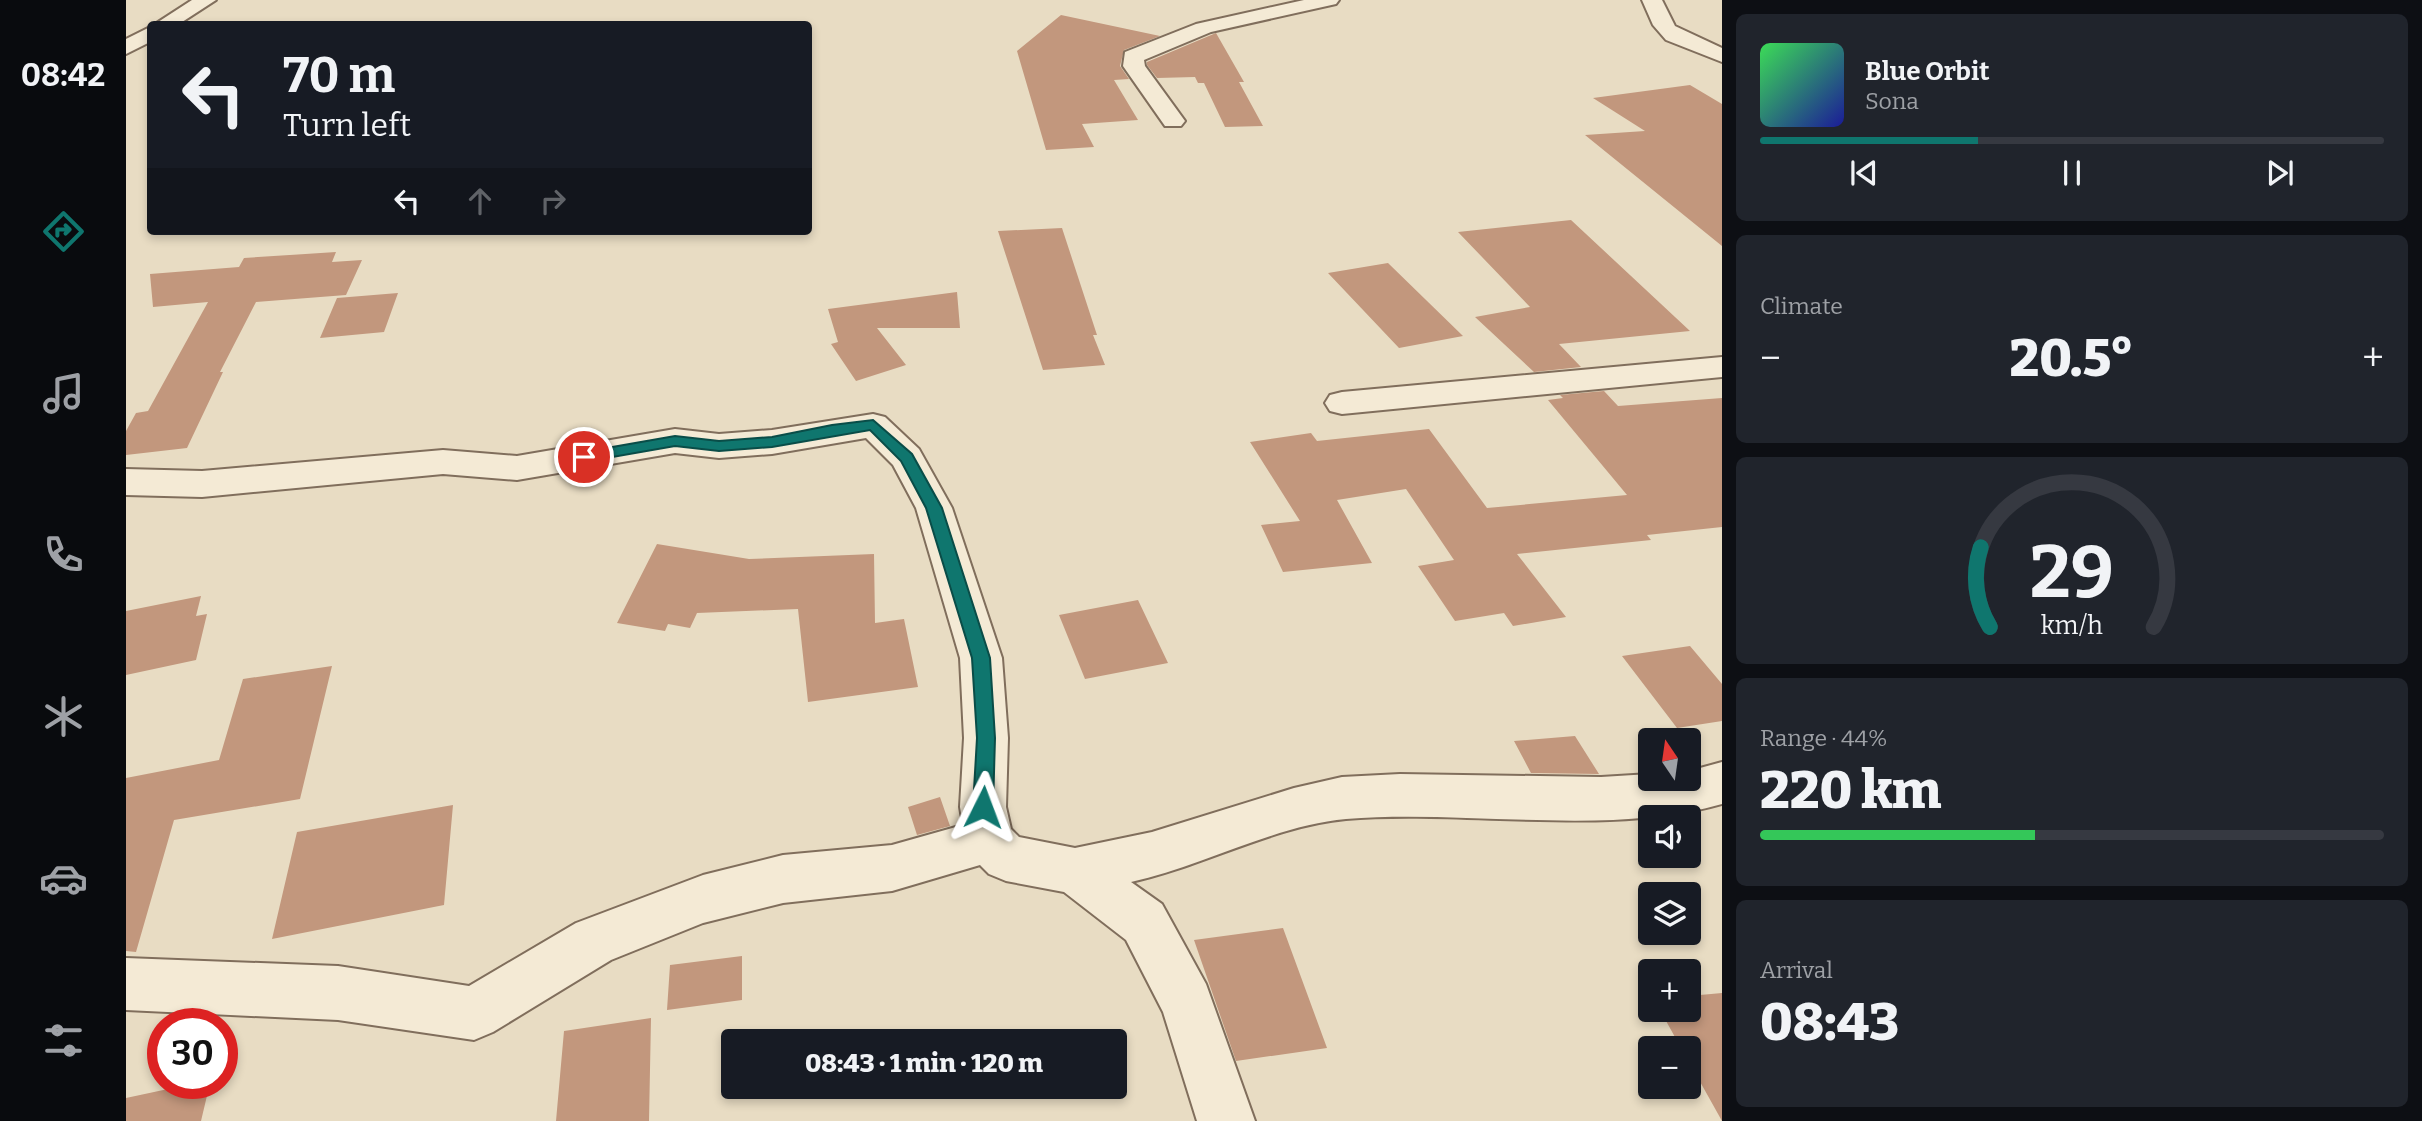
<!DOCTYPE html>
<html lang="en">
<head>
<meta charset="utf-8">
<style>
  body { margin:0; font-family:Bitter,serif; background:#20242c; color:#f1f3f6; height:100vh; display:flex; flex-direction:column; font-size:26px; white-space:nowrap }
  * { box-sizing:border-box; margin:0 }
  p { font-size:23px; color:#9ea1a6 }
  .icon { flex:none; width:38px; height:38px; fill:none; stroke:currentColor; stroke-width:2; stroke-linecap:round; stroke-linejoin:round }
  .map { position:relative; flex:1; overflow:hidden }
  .details { display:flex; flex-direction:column; gap:14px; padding:14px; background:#0d0f14; width:700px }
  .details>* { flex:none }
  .hud { position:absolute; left:21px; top:21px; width:665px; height:214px; border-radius:7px; box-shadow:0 4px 10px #0003; background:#171b24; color:#f1f3f6; overflow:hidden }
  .needle { width:46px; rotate:347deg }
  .fabs { position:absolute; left:1512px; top:728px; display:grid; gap:14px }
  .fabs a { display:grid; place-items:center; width:63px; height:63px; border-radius:7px; background:#171b24; box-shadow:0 4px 10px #0003; font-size:35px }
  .speed { position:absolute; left:21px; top:1008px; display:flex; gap:14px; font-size:35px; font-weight:700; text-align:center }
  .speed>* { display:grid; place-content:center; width:91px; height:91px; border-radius:50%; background:#171b24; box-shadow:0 4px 10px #0003; line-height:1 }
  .speed .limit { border:10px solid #d22; background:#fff; color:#111 }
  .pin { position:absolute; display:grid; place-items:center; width:60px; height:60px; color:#fff; margin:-30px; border:4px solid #fff; border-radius:50%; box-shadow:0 2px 7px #0007 }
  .me { position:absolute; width:77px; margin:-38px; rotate:3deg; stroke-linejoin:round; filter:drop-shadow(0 0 5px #0008) }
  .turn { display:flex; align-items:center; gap:24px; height:147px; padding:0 21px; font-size:32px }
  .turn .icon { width:91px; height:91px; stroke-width:2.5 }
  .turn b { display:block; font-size:49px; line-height:60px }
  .lanes { display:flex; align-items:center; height:66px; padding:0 21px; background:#0003; justify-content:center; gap:35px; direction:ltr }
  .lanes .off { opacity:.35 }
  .big { font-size:52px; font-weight:800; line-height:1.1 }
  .details .card { flex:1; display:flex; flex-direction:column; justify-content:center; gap:10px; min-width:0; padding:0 24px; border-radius:10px; background:#20242c }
  .details .dial { align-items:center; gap:0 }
  .dial svg { height:182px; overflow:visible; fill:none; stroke:#363941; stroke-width:7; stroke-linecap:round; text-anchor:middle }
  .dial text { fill:#f1f3f6; stroke:none }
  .song { display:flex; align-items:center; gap:21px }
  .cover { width:84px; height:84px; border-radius:10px; background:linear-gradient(135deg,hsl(130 70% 55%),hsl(240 70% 35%)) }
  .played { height:7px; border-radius:4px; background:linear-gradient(90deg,#0f766e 35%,#363941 35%) }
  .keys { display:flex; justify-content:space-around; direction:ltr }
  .heat { display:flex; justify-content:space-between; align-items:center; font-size:38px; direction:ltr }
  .charge { height:10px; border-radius:5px; background:linear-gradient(90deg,#34c759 44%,#363941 0) }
  .trip { position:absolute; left:595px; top:1029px; width:406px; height:70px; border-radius:7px; background:#171b24; box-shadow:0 4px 10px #0003; font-weight:800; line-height:70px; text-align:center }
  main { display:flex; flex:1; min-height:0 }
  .dock { display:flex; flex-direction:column; width:126px; justify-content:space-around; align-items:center; background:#090b0e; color:#9ea1a6 }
  .dock .icon { width:49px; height:49px }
  .dock .current { color:#0f766e }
  .dock b { font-size:32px; color:#f1f3f6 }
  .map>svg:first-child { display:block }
  .building { fill:#c2977d }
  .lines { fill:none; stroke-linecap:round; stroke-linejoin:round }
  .street-casing { stroke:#806e5c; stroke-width:4 }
  .street { fill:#f4ead5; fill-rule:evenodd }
  .route { fill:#0f766e; stroke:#0a4d48; stroke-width:2 }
</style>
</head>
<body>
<main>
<nav class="dock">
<b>08:42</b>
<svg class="icon current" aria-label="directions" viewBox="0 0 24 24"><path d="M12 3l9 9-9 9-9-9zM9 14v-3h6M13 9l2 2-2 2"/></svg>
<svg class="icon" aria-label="music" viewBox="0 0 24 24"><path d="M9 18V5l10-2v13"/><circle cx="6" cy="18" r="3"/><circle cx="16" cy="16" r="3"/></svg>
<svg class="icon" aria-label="phone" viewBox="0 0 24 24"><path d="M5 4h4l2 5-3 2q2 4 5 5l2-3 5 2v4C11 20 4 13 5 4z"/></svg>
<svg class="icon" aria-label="climate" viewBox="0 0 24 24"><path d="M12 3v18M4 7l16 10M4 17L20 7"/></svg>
<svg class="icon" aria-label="car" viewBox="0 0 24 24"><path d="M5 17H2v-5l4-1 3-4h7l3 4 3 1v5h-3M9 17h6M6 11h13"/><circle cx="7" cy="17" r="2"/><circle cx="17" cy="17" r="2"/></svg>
<svg class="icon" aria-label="filters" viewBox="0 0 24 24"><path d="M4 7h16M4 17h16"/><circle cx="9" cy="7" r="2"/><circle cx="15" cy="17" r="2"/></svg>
</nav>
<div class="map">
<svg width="1596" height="1121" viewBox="0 0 1596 1121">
  <rect width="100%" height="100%" fill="#e8dcc3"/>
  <path class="building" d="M935,15L1034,36L998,50L994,66L1003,79L988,80L1012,120L956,124L968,147L920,150L891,51Z
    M1090,33L1118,82H1113L1137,126L1099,127L1078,83H1072L1069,77L1031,78L1021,65V62Z
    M1564,85L1596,104V246L1459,135L1519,131L1467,98Z
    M1445,220L1564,331L1433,344L1455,367L1408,372L1349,317L1404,307L1332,232Z
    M936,228L971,335H967L979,365L917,370L872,231Z
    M210,252L206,262L236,260L220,295L130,302L94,372H97L61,448L0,455V431L10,413L22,411L82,302L27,307L24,274L113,267L118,258Z
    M1262,263L1337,336L1273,348L1202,273Z
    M831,292L834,328H751L780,365L730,381L705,344L712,342L702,309Z
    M272,293L258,332L194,338L211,298Z
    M1478,391L1492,406L1596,398V527L1521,535L1525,540L1391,554L1440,617L1387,626L1378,613L1329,621L1292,566L1328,560L1280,489L1211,500L1246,563L1157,572L1135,525L1174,521L1124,442L1185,433L1191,441L1303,429L1361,508L1501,495L1422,400L1437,398L1434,395Z
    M531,544L623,559L748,554L749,623L778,619L792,687L682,702L672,609L571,613L564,628L542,624L539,631L491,623Z
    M75,596L70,616L81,614L70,660L0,675V611Z
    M1012,600L1042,663L959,679L933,615Z
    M1564,646L1596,684V721L1551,728L1496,656Z
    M206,666L174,799L48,820L10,952L0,951V778L93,760L117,679Z
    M1449,736L1473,774L1405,773L1388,741Z
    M814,797L824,826L791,835L782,807Z
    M327,805L318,905L146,939L171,832Z
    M1157,928L1201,1048L1110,1061L1068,940Z
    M616,956V1000L541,1010L544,965Z
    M1596,993V1121L1563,1062V1048H1555L1534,1010H1563V996Z
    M525,1018L523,1121H430L438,1031Z
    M70,1083H84L75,1121H0V1098Z"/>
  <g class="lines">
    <defs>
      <path id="street" d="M66,0H90L53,24H29Z
        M1178,0H1213L1210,4L1085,32L1018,60L1019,66L1059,121L1055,126H1039L997,66L999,52L1070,24Z
        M1516,0H1536L1549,26L1596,48V62L1540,40L1527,25Z
        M24,27V42L0,54V39Z
        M1596,357V377L1216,414L1204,411L1199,403L1204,395L1216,392Z
        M747,414L759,417L793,449L826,508L876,658L882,738L880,807L885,829L893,837L949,848L1026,832L1168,788L1216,777L1274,774L1475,777L1524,774V779H1563V771L1596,762V804C1483,837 1339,809 1220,819C1150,825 1075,867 1005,882L1036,904L1080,984L1129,1121H1071L1037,1012L1000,940L938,892L880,881L863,874L854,865L766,891L657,903L577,923L485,960L367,1032L348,1040L212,1020L0,1010V958L212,966L343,986L450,923L577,875L657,855L766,845L837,825L834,807L838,738L834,658L790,508L767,465L740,438L646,454L593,458L549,453L391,480L317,474L76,497L0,495V469L76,471L317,450L391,456L549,429L593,434L646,430Z"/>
    </defs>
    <use href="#street" class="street-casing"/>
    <use href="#street" class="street"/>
  </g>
  <path class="route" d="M747,420L786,454L816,508L864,658L869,738L867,807L864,813L857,815L850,813L847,807L851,738L846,658L800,508L775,461L744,430L646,447L593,451L549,446L458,462L451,457L458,452L549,436L593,441L646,437L706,425Z"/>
</svg>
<div class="fabs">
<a><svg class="needle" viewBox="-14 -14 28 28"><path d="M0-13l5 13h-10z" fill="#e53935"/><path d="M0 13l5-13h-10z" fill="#9ea1a6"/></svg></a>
<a><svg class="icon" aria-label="sound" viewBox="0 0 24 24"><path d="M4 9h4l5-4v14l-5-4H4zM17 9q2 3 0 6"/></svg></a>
<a><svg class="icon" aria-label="layers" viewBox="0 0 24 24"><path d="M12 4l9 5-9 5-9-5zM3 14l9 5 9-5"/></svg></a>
<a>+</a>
<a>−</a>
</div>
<div class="speed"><div class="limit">30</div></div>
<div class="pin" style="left:458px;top:457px;background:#d93025"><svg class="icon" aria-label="arrive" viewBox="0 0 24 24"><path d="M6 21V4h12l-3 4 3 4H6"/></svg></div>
<svg class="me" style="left:857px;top:807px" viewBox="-20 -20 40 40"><path d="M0-17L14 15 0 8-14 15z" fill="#0f766e" stroke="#fff" stroke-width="4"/></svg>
<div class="trip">08:43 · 1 min · 120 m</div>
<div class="hud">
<div class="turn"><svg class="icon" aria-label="left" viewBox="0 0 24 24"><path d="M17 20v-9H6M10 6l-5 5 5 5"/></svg><div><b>70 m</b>Turn left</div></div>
<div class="lanes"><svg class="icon" aria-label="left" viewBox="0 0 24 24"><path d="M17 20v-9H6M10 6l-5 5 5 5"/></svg><svg class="icon off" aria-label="ahead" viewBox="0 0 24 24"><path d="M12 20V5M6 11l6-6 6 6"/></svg><svg class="icon off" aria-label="right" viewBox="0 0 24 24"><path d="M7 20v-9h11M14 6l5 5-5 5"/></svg></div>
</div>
</div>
<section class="details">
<div class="card">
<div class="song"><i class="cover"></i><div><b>Blue Orbit</b><p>Sona</p></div></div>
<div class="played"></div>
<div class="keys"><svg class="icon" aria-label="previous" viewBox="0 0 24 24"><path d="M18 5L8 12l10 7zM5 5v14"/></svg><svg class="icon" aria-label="pause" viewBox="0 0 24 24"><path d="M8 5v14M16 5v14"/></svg><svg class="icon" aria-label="next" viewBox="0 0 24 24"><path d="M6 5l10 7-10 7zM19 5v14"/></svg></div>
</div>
<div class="card"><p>Climate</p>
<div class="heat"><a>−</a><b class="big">20.5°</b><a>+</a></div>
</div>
<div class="card dial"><svg viewBox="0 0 100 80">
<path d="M14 69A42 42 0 1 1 86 69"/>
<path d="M14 69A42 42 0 0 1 10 34" stroke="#0f766e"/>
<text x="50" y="56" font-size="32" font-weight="700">29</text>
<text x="50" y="72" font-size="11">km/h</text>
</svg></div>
<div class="card"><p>Range · 44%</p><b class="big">220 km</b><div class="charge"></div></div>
<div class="card"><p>Arrival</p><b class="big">08:43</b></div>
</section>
</main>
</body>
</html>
